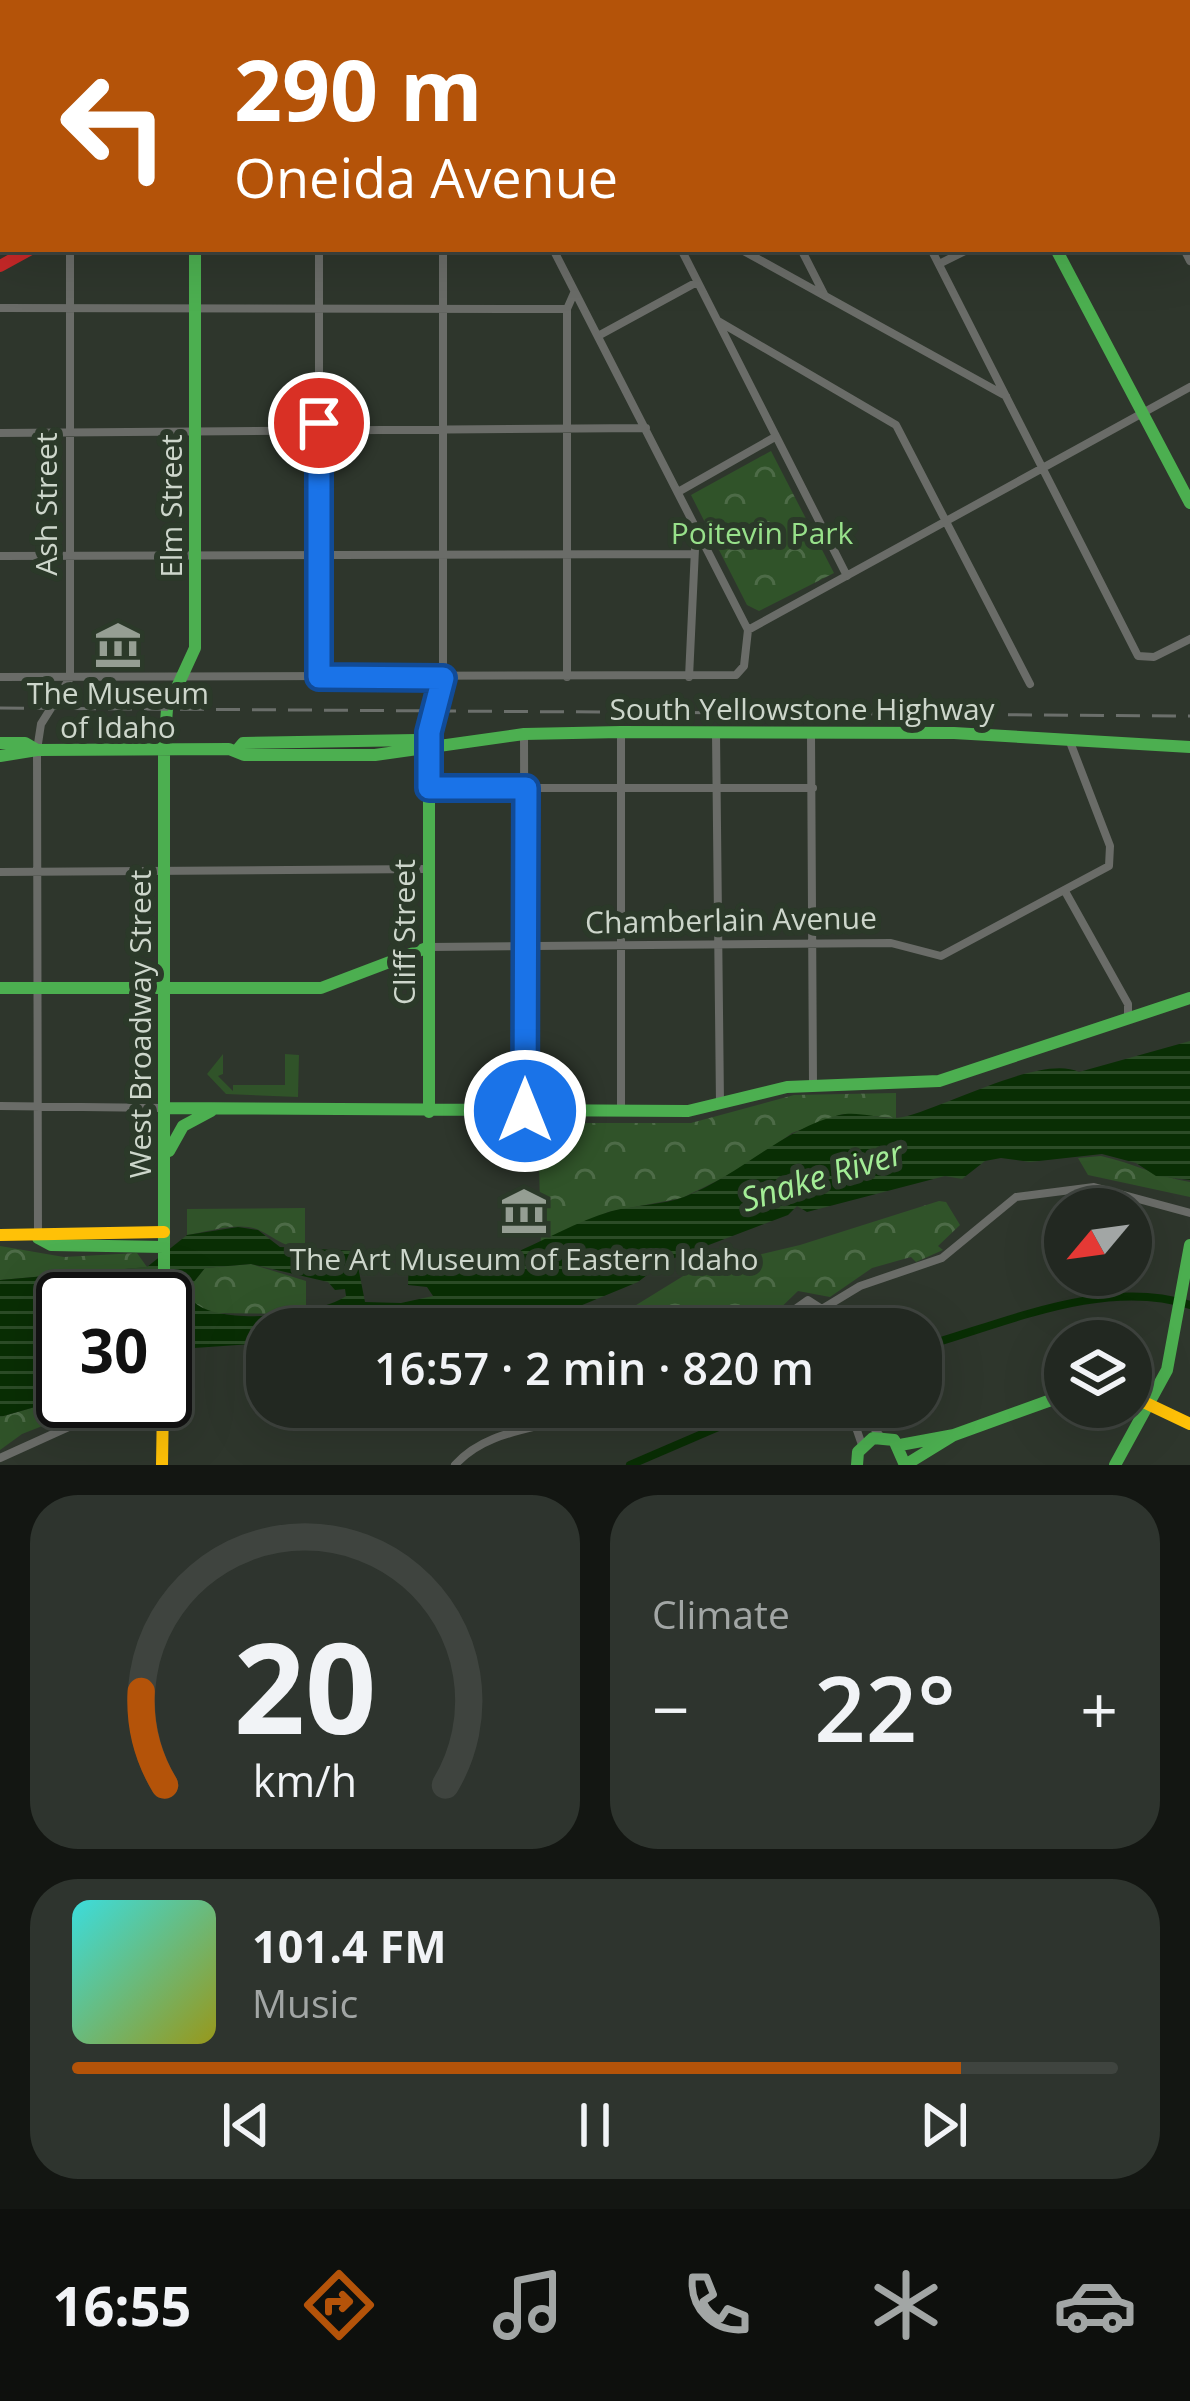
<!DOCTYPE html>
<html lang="en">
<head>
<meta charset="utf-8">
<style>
  body { margin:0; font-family:"Open Sans",sans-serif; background:#2e342e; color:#f1f3f6; height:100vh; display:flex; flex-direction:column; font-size:45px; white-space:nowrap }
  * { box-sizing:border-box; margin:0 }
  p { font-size:39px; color:#a2a6a5 }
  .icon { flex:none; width:66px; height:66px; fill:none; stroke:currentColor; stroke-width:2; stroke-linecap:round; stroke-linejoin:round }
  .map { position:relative; height:1465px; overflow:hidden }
  .sheet { display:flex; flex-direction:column; gap:30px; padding:30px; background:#131612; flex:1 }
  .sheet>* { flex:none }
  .top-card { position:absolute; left:0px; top:0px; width:1191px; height:252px; box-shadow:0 12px 48px #0002,0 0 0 3px #3f443f; background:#b45309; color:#fff; overflow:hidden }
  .needle { width:78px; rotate:241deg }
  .fabs { position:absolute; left:1044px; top:1188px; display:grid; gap:24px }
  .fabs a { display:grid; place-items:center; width:108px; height:108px; border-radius:50%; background:#222821; box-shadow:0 12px 48px #0002,0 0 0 3px #3f443f; font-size:60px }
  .speed { position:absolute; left:36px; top:1272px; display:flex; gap:24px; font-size:60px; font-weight:700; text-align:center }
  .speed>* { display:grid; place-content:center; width:156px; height:156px; border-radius:50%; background:#222821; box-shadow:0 12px 48px #0002,0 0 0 3px #3f443f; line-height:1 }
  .speed .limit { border:6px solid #111; border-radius:18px; background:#fff; color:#111 }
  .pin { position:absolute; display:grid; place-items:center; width:102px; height:102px; color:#fff; margin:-51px; border:6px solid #fff; border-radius:50%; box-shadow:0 3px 12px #0007 }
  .me { position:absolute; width:132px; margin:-66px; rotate:0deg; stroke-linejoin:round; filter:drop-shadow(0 0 9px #0008) }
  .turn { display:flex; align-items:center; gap:42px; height:252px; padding:0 36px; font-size:54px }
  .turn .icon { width:156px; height:156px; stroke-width:2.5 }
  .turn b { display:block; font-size:84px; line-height:102px }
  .big { font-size:90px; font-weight:600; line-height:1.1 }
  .sheet .card { flex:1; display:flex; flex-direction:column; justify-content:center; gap:18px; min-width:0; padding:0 42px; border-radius:48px; background:#2e342e }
  .sheet .dial { align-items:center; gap:0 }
  .dial svg { height:312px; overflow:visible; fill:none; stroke:#3f443f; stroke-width:7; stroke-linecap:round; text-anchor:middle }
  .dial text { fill:#f1f3f6; stroke:none }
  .song { display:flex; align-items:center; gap:36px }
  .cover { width:144px; height:144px; border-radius:18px; background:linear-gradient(135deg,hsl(180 70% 55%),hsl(60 70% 35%)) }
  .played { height:12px; border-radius:6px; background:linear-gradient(90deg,#b45309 85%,#3f443f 85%) }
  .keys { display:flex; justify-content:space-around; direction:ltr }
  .heat { display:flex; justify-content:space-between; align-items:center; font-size:66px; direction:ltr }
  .sheet .tiles { flex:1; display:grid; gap:30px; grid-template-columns:1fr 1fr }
  .card:last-child { grid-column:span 2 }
  .trip { position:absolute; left:246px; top:1308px; width:696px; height:120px; border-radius:48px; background:#222821; box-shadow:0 12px 48px #0002,0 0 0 3px #3f443f; font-weight:600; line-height:120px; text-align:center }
  .tab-bar { display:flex; height:192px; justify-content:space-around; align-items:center; background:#0e100d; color:#a2a6a5 }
  .tab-bar .icon { width:84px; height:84px }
  .tab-bar .selected { color:#b45309 }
  .tab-bar b { font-size:54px; color:#f1f3f6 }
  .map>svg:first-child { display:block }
  .green { fill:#305329 }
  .park { fill:url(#park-crowns) }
  .water { fill:url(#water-rules); fill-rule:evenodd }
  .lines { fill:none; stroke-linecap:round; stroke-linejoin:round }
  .canal { stroke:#092e04; stroke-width:8 }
  .street { stroke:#6a6c68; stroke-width:8 }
  .fast { stroke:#4caf50; stroke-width:12 }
  .slow { stroke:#ffc107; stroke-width:12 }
  .jam { stroke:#c62828; stroke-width:12 }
  .rail { stroke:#6b6f6b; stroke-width:3; stroke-dasharray:24 12; stroke-linecap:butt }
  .route-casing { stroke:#114b97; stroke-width:30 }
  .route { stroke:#1a73e8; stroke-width:21 }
  .labels { text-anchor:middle; stroke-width:12; stroke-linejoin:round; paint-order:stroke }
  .street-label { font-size:30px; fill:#cdd6cb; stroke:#2b3929 }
  .park-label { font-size:30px; fill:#97e08a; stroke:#2b3929 }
  .poi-label { font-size:30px; fill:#cdd6cb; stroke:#2b3929 }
  .water-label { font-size:33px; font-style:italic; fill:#a3ed96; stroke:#2b3929 }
</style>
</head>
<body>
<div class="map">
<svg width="1190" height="1465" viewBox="0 0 1190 1465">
  <defs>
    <pattern id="park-crowns" width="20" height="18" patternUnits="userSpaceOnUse" patternTransform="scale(3)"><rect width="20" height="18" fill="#305329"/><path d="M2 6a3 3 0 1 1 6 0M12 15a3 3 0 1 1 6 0" fill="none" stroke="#4d6b47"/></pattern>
    <pattern id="water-rules" width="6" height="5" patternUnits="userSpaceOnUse" patternTransform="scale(3)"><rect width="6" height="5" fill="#092e04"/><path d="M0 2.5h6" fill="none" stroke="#2c4c27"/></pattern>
  </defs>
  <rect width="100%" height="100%" fill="#2e362c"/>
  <path class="green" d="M223,1054V1074L218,1076L233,1091V1085H285V1054L299,1055L298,1097L226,1094L207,1074Z"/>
  <path class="park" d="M771,451L834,573L759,611L747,605L691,495Z
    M896,1093V1118L843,1114L792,1133L745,1167L682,1198L608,1212L541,1246L538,1123H691L794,1095Z
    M1101,1156C1133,1163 1158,1177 1190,1182V1197L1088,1175L1078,1158Z
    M939,1201L946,1202L960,1225L938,1246L943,1250L916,1262L911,1257L872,1268L830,1297L798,1291L769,1319L751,1325L628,1329L620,1315L693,1270L800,1245Z
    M305,1208V1248C282,1247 278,1239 259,1230C239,1221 208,1232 187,1235V1209Z
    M0,1246L64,1257L137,1253L147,1267L0,1280Z
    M251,1264L306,1281V1314L208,1313L195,1303L193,1283L205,1268Z
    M63,1399L106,1401L22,1434L0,1450V1417Z"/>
  <path class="water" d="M1190,1041V1180L1156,1176L1136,1163L1102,1154L1030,1162L1001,1158L985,1161L962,1179L945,1176L807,1212L797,1206L788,1215L664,1262L638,1282L546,1320L498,1324L491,1329H267V1343L165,1350V1299H63V1399L0,1417V1280L147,1267L187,1235L238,1227L258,1230L280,1247L355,1251L365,1302L401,1303L433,1296L427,1287L408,1285L409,1259H460L475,1267C525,1254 566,1224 612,1211C635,1205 662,1205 684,1197C739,1176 782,1129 839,1115C860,1110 882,1121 903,1117C947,1107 1041,1054 1079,1072ZM251,1264L328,1282L335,1290L345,1289L346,1296C317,1316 223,1326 195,1303L193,1283L205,1268Z"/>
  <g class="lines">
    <path class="canal" d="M921,1347C1004,1324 1104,1277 1190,1305
      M630,1465L765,1407"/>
    <path class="street" d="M30,0L32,3
      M415,0L417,3
      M552,0L554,3
      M803,0L804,3
      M1055,0L1056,3
      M1182,0L1184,3
      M0,3L6,0
      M947,3L952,0
      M1188,11L1190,15
      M1188,128L1190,127
      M0,175L3,180
      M681,249L847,576
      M740,249L1006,396
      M801,249L825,296
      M931,249L1138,656L1154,657L1190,639
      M1184,249L1190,261
      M939,264L969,249
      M0,308L567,309
      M718,321L896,425L1030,684
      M598,336L697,282
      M0,433L646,428
      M678,492L775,437
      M0,556L692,554
      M748,630L1190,387
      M0,677L736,675L744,666L748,630L553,249
      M319,677V249
      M567,677V309L574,293
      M689,677L696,528
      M621,733V1110
      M716,733L720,1104
      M524,734L525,1111
      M811,734L813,1085
      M428,744L443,678V249
      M429,788H813
      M0,872L429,869
      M1066,893L1128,1004V1016
      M429,947L891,943L941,956L1109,866L1110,846L1070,742
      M0,1106L164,1108
      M38,1236L37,750L41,724L70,678V249
      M822,1309L860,1286L942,1258L1016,1197L1094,1187L1190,1213
      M777,1329L792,1323
      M797,1329L791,1312L808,1300L822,1309L818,1329
      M849,1407L862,1445
      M858,1407L880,1436
      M0,1458L126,1401
      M455,1465C491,1424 552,1431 597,1407"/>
    <path class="fast" d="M159,0L161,3
      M287,0L289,3
      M1056,249L1190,503
      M0,743H25L37,750
      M164,749L167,709L195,648V249
      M164,749V1299
      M238,749L243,743L416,740L428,745
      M429,752V1112
      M0,756L37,750L229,749L244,755H375L524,734L621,732L954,733L1190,747
      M0,988H321L429,947
      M166,1108L688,1111L787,1087L939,1081L1190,998
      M169,1151L183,1126L211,1111
      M38,1238L51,1245L164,1247
      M900,1445L954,1435L1065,1395
      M857,1465L858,1452L873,1438L894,1440L905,1465L954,1435
      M1115,1465L1167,1370L1190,1245"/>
    <path class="slow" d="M930,0L932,3
      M0,1235L164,1232
      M1131,1396L1190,1424
      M162,1465L163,1401"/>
    <path class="jam" d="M474,3L480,0
      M0,266L31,249"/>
    <path class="rail" d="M0,708L1190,716"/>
  </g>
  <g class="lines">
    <defs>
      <path id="route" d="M319,423V677L443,678L429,732V788H526L525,1111"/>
    </defs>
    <use href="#route" class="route-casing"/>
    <use href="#route" class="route"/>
  </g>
  <defs>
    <symbol id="museum-bare" viewBox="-9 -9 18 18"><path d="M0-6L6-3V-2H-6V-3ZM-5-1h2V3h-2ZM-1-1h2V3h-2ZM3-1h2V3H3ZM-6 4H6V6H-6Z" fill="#959e93" stroke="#2b3929" stroke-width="2.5" paint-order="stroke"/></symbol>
  </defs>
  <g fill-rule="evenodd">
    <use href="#museum-bare" x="85" y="612" width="66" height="66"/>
    <use href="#museum-bare" x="491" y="1178" width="66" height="66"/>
  </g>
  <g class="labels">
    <g class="street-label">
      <text transform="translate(47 504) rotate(-90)" y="10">Ash Street</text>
      <text transform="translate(172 506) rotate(-90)" y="10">Elm Street</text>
      <text x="802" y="720">South Yellowstone Highway</text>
      <text transform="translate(731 921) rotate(-1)" y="10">Chamberlain Avenue</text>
      <text transform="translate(405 932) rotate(-90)" y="10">Cliff Street</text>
      <text transform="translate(141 1024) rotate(-90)" y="10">West Broadway Street</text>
    </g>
    <g class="park-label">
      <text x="762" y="544">Poitevin Park</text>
    </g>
    <g class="poi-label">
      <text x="118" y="704">The Museum<tspan x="118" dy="34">of Idaho</tspan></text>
      <text x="524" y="1270">The Art Museum of Eastern Idaho</text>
    </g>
    <g class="water-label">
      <text transform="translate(822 1176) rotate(-17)" y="12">Snake River</text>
    </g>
  </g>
</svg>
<div class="fabs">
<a><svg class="needle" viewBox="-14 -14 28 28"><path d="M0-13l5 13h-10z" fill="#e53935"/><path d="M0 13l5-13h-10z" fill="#a2a6a5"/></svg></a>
<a><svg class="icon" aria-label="layers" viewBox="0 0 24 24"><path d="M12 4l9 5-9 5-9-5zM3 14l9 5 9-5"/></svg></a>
</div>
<div class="speed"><div class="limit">30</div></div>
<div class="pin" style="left:319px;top:423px;background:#d93025"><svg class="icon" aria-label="arrive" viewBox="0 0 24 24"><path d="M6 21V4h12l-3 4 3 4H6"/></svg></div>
<svg class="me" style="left:525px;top:1111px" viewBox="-20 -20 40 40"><circle r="17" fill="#1a73e8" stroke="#fff" stroke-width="3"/><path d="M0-11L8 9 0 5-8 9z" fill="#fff"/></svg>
<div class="trip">16:57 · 2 min · 820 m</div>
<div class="top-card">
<div class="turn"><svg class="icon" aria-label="left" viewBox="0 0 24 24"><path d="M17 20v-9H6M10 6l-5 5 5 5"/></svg><div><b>290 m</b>Oneida Avenue</div></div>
</div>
</div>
<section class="sheet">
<div class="tiles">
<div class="card dial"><svg viewBox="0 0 100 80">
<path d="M14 69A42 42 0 1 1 86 69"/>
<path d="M14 69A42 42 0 0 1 8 45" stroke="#b45309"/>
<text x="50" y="56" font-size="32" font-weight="700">20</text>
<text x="50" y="72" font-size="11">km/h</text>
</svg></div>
<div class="card"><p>Climate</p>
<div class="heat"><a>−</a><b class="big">22°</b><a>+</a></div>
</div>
<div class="card">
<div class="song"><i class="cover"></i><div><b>101.4 FM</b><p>Music</p></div></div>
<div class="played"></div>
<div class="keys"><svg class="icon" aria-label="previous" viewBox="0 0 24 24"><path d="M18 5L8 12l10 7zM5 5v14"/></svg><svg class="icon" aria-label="pause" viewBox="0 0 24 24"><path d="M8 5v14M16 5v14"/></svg><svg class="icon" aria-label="next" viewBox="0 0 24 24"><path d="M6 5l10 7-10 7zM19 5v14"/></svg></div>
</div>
</div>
</section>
<nav class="tab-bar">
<b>16:55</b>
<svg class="icon selected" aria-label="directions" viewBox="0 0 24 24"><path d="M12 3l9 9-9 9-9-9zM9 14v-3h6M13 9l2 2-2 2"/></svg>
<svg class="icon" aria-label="music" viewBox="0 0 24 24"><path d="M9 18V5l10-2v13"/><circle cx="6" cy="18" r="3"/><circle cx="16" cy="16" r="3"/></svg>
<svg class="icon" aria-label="phone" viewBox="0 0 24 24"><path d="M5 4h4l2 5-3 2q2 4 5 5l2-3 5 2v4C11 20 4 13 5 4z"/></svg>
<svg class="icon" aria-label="climate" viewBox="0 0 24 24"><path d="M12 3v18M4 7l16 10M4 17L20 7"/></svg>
<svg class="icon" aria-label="car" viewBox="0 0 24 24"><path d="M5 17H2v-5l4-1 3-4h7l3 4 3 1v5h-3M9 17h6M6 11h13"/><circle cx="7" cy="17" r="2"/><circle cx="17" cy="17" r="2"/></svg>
</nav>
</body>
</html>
